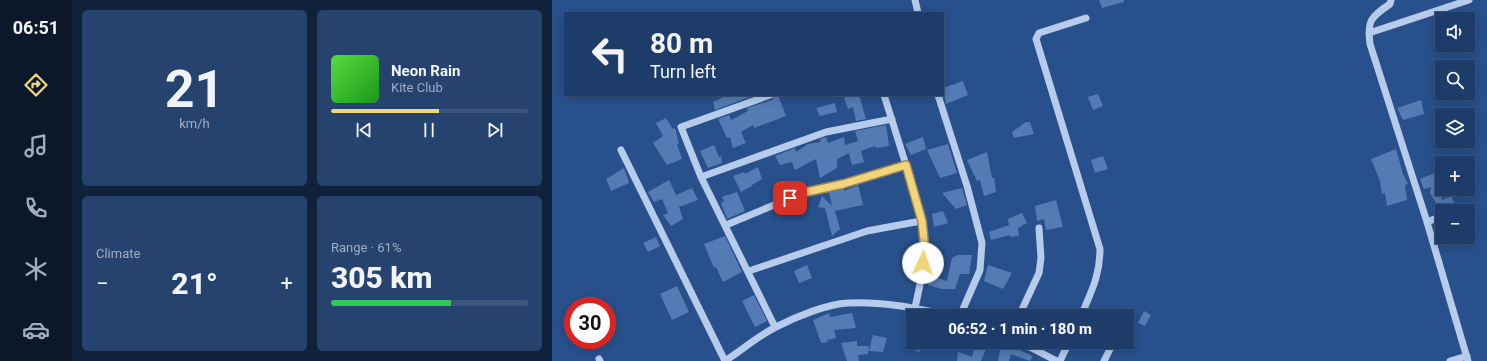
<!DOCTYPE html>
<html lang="en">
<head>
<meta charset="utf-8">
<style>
  body { margin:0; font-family:Roboto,sans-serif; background:#26436f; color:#f1f3f6; height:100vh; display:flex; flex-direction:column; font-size:15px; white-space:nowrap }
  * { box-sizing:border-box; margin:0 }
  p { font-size:13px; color:#a1adc0 }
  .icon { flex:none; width:22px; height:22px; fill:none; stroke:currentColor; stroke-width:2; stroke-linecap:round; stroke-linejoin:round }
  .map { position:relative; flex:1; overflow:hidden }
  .details { display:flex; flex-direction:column; gap:10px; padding:10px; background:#10213a; width:480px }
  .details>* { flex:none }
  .hud { position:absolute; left:12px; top:12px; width:380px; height:84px; border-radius:0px; box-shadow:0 2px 10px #0003,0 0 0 1px #3c567d; background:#1e3c69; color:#f1f3f6; overflow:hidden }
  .buttons { position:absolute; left:883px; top:12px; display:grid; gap:8px }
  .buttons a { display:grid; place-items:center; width:40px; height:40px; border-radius:0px; background:#1e3c69; box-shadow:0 2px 10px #0003,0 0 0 1px #3c567d; font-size:20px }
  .speed { position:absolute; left:12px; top:297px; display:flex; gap:8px; font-size:20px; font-weight:700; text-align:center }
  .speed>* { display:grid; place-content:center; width:52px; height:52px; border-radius:50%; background:#1e3c69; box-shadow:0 2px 10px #0003,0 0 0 1px #3c567d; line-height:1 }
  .speed .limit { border:6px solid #d22; background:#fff; color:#111 }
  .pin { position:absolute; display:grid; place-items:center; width:34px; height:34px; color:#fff; margin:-17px; border-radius:8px; box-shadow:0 2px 6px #0006 }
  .me { position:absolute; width:44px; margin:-22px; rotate:3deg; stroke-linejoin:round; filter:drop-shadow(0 0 3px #0008) }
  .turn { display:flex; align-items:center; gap:14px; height:84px; padding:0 20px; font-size:18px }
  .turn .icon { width:52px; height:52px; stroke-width:2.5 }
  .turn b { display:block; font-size:28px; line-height:34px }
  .big { font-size:30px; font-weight:800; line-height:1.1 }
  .details .card { flex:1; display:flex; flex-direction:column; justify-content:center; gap:6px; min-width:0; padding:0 14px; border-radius:6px; background:#26436f }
  .details .dial { align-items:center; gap:0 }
  .dial b { font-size:52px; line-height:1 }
  .song { display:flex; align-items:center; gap:12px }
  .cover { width:48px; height:48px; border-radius:6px; background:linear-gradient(135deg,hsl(110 70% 55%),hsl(120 70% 35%)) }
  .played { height:4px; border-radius:2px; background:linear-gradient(90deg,#f2d47c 55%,#3c567d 55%) }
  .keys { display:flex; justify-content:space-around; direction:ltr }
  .heat { display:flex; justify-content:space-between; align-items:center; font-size:22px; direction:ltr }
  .charge { height:6px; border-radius:3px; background:linear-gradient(90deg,#34c759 61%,#3c567d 0) }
  .details .tiles { flex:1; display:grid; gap:10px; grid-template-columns:repeat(2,1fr) }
  .trip { position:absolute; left:354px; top:309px; width:228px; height:40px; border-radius:0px; background:#1e3c69; box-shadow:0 2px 10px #0003,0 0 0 1px #3c567d; font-weight:800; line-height:40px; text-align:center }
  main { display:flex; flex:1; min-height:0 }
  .tab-bar { display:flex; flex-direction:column; width:72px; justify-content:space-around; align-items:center; background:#0c182a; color:#a1adc0 }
  .tab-bar .icon { width:28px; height:28px }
  .tab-bar .active { color:#f2d47c }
  .tab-bar b { font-size:18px; color:#f1f3f6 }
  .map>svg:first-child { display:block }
  .building { fill:#547bb4 }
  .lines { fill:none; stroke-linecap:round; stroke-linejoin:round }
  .minor { stroke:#b6ccea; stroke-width:7 }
  .route-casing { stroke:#9d8a51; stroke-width:10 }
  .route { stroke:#f2d47c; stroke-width:7 }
</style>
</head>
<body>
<main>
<nav class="tab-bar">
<b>06:51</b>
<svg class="icon active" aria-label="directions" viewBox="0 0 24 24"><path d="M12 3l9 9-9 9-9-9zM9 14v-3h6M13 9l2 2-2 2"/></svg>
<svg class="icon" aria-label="music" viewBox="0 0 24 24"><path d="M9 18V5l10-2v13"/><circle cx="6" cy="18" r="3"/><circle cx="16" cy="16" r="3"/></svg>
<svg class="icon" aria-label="phone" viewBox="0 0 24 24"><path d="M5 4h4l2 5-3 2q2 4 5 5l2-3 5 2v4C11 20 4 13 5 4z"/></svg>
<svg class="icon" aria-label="climate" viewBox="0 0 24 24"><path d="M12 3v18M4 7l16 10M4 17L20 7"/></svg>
<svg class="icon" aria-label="car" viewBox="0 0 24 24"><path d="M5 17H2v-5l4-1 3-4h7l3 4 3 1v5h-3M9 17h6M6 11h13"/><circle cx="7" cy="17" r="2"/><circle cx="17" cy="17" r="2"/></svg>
</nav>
<section class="details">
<div class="tiles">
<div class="card dial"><b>21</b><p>km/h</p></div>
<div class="card">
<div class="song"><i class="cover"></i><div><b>Neon Rain</b><p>Kite Club</p></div></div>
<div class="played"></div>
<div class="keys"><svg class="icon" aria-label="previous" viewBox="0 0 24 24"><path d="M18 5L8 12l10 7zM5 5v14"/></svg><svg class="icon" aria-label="pause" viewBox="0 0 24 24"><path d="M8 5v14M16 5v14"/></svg><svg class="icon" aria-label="next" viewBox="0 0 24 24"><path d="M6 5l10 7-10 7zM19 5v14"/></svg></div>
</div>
<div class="card"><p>Climate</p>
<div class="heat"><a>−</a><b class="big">21°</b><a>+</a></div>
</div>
<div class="card"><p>Range · 61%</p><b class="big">305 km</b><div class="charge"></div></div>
</div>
</section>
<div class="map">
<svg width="935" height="361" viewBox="0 0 935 361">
  <rect width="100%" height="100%" fill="#28508c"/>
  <path class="building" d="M547,0H572V2L550,8Z
    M411,81L416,95L394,104L391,88Z
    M546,94L551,106L541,110L536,97Z
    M176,95H203L163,110L161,102Z
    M223,95H226L234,116L202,128L201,125L189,132L194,143L181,148L178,137L175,138L166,119L177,115L179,120L196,111L195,108L220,100Z
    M299,95H307L314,119L304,121L301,107L296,109L292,98Z
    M869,100L872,114L851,120L845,108Z
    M283,103L285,112L268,116L264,108Z
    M114,118L121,129L123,128L127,143L125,144L130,159L115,165L101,143L111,136L104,123Z
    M474,122H478L482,134L462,138L460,132Z
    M334,125L337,146L324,148L323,146L309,151L312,162L300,165L297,153L285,159V168L268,178L264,159L243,170L240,162L228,165L223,156L243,148L244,152L256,144L269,142L268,139L274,137L276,143L292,137L293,145L306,141L303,131Z
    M371,137L374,149L359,155L353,144Z
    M396,144L405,173L388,178L375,150Z
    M162,145L167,157L169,156L170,163L156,168L148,151Z
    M844,149L851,174L856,184L853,185L855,200L835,206L833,193L830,194L828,181L819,159Z
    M435,152L440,178H442L444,192L432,196L428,180L425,181L415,160Z
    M551,156L556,169L543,173L539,160Z
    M206,167L210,179L200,185V186L189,192L181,176L192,172L193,174Z
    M72,168L77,183L59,191L54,179Z
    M890,170V183L887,184L890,200L900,196L903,209L897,211H889L878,193L879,187L872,189L868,179Z
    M117,180L124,195L140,188L146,200L127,207L131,219L119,226L111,215L116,213L110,199L102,202L96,192Z
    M239,185L242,191L230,196L226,191Z
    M306,185L311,205L283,211L288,229L280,236L273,208L266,207L270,196L280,206L277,192L292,189V191Z
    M410,188L415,205L404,209L390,193Z
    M185,192L193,211L175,219L169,203L172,201L170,197Z
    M504,200L511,227L494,230L492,219L485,221L483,206Z
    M391,211L396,223L382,227L380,214Z
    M470,213L475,223L466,228L467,236L458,237V235L439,240L437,232L457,225L456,219Z
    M173,236L190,272L171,282L164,267L162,268L152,244Z
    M104,237L108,246L96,252L91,243Z
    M406,255H420L417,274H408L403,289H390L376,285V275L395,281L400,258Z
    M255,265L260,278L247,283L242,271Z
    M436,265L460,273L451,289L432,281Z
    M125,286L137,312L120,320L108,294Z
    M202,295L215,321L203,327L190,301Z
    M592,311L599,315L593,326L586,323Z
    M277,313L278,317L300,313L304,328L282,330L284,338L275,340L276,342L269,343L261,320Z
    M321,335L335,338L331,352L317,351Z
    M305,341V346H317L316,354L306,355L307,361H295L289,343Z
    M360,342H372L368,352L358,349Z
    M376,342H396L394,349L375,344Z
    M424,342H437L429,361H405L406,352L420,357Z
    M449,345L462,348L481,356L478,361L459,354L457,361H446Z"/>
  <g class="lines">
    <path class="minor" d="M363,0L366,13
      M839,0L838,4C819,17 815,20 818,44L875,222L916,361
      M817,33L917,0
      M218,95L129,127L149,177L223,327
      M332,95L354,165L369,221L372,239L370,275L363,308
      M386,95L415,186L430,243L428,270L408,316
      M69,150L173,361
      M149,177L274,132L340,119
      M875,222L890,216
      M174,225L251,193L291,184L354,165
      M197,271L315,231L369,221
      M467,316L487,273L489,258L487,228
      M529,316C539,292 548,276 548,249L484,39L487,33L534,18
      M468,342L505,361
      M47,359L48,361
      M173,361C190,350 206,336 224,327C243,317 275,304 296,303C332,301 367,309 402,316
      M508,361L517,342
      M552,361L558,349
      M898,361L915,356"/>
  </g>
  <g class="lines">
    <defs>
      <path id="route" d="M238,198L250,193L291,184L354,165L370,221L372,240L371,263"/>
    </defs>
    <use href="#route" class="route-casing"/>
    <use href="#route" class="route"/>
  </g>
</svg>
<div class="buttons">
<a><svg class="icon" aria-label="sound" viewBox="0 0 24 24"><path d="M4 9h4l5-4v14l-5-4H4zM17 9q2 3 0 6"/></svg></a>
<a><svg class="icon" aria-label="search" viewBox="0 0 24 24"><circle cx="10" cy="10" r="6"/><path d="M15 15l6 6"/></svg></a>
<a><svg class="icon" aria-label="layers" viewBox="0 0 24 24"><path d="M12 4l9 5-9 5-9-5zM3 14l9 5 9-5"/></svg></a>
<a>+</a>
<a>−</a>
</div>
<div class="speed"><div class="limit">30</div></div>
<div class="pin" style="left:238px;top:198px;background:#d93025"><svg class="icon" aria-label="arrive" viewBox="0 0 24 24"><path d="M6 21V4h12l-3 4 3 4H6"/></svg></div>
<svg class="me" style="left:371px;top:263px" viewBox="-20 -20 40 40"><circle r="19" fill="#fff"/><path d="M0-13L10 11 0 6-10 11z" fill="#f2d47c"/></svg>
<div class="trip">06:52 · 1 min · 180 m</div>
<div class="hud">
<div class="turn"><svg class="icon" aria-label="left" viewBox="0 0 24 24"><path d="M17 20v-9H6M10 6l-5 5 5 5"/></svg><div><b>80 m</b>Turn left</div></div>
</div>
</div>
</main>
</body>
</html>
